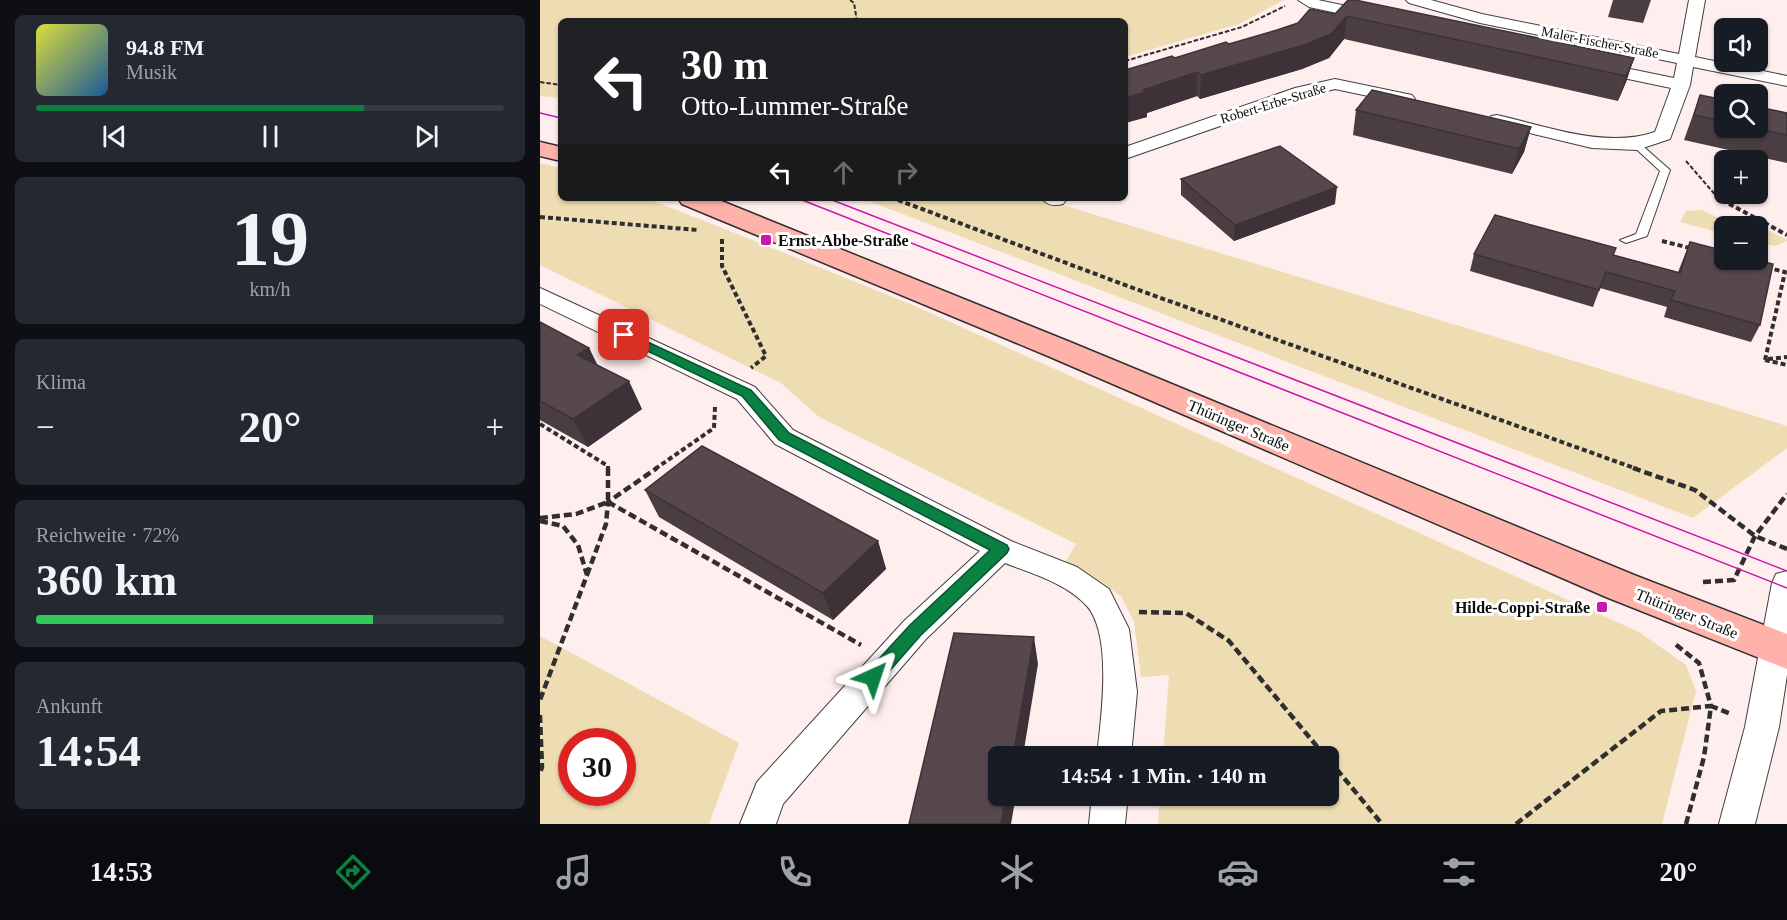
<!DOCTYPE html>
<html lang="de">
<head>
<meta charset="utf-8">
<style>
  body { margin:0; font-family:Georgia,serif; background:#242831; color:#f1f3f6; height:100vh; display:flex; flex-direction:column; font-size:22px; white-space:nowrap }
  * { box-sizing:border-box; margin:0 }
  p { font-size:20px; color:#9ea1a6 }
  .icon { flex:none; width:33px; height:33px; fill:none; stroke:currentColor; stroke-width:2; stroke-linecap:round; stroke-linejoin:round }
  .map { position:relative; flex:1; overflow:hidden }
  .details { display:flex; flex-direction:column; gap:15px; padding:15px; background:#0d0f14; width:540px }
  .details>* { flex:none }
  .top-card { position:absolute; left:18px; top:18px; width:570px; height:183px; border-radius:9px; box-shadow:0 2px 4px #0004; background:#202124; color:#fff; overflow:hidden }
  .tools { position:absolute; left:1174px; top:18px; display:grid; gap:12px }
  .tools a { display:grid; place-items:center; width:54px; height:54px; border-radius:9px; background:#171b24; box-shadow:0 2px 4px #0004; font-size:30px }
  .speed { position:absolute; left:18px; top:728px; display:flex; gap:12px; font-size:30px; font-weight:700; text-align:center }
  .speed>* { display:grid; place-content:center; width:78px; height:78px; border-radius:50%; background:#171b24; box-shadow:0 2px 4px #0004; line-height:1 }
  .speed .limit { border:9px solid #d22; background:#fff; color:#111 }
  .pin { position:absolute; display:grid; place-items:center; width:51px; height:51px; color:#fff; margin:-26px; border-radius:12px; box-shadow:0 3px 9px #0006 }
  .me { position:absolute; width:66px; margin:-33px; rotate:42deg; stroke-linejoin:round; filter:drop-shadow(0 0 4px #0008) }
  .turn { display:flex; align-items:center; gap:21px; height:126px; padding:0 24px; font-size:27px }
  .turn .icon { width:78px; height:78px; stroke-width:2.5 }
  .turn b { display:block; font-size:42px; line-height:51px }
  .lanes { display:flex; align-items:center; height:57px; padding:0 24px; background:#0003; justify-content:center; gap:30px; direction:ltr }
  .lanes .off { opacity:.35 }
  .big { font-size:45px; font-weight:800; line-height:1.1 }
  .details .widget { flex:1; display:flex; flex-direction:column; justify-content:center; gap:9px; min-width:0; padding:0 21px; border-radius:9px; background:#242831 }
  .details .dial { align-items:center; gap:0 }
  .dial b { font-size:78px; line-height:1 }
  .song { display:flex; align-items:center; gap:18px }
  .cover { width:72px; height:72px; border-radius:9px; background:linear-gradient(135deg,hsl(60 70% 55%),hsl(210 70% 35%)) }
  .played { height:6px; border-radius:3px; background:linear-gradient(90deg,#0b8043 70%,#363941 70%) }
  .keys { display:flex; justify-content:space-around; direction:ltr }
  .heat { display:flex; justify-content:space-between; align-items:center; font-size:33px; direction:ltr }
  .charge { height:9px; border-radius:4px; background:linear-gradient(90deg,#34c759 72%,#363941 0) }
  .trip { position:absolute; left:448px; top:746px; width:351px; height:60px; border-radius:9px; background:#171b24; box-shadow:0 2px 4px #0004; font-weight:800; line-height:60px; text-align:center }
  .dock { display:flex; height:96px; justify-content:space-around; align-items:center; background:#090b0e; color:#9ea1a6 }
  .dock .icon { width:42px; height:42px }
  .dock .current { color:#0b8043 }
  .dock b { font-size:27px; color:#f1f3f6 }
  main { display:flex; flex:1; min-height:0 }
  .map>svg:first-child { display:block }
  .green { fill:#eedcb3; fill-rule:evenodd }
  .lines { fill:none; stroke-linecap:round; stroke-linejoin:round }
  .service-casing { stroke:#404040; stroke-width:2 }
  .minor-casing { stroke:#404040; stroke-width:2 }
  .secondary-casing { stroke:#2f2f2f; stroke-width:3 }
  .path-far2 { stroke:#2f2f2f; stroke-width:2; stroke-dasharray:4.5 2; stroke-linecap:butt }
  .path-far1 { stroke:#2f2f2f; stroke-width:4; stroke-dasharray:5 3; stroke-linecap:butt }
  .path { stroke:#2f2f2f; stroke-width:4.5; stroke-dasharray:8 4; stroke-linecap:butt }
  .service { fill:#fff; fill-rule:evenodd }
  .minor { fill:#fff; fill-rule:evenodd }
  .secondary { fill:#ffb2a9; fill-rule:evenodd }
  .tram { stroke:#cc17ad; stroke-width:1.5 }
  .wall { fill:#4b3e43 }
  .shaded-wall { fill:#3d3237 }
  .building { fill:#57484e; stroke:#3d3237; stroke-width:1.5 }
  .route { fill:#0b8043; stroke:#07532c; stroke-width:1.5 }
  .poi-dot { fill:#cc17ad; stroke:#fff; stroke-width:2 }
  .labels { text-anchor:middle; stroke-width:6; stroke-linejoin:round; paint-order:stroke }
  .far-street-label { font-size:14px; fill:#0d0d0d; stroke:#fff }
  .poi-label { font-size:16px; font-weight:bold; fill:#0d0d0d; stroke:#fff; text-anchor:start }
  .street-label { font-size:16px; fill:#0d0d0d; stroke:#fff }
</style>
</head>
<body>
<main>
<section class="details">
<div class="widget">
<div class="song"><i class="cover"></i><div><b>94.8 FM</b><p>Musik</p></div></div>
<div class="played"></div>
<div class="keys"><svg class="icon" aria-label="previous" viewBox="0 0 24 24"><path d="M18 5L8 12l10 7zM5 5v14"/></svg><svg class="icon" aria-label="pause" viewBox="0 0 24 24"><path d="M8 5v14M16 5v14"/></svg><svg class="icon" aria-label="next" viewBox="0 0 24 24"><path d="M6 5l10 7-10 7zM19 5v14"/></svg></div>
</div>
<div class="widget dial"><b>19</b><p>km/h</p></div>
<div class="widget"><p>Klima</p>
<div class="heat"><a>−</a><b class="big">20°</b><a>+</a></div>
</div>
<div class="widget"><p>Reichweite · 72%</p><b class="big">360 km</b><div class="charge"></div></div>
<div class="widget"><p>Ankunft</p><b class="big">14:54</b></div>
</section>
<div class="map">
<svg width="1247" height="824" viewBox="0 0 1247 824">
  <rect width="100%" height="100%" fill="#fee"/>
  <path class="green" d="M0,0H744L699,24L585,57V21H21V98L0,96Z
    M0,163L21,168V198H106L195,233L375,306L1099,632L1146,665L1156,691L1122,824H618L620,795H789V756H623L629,675L601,677L594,622L581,596L526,561L536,544L279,417L241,383L0,265Z
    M321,198H500L1247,426V448L1153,518Z
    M1161,210C1176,215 1178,219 1190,226H1185V234L1140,222L1146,211Z
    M1224,228L1247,240V241L1235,246L1218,243V231Z
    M0,636L199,743L169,824H0ZM32,741H82V792H32Z"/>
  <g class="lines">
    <defs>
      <path id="service" d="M1097,141L1130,170L1107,236L1086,243L1080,240L1096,234L1120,171L1093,146L1092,144Z"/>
      <path id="minor" d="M758,0H778L840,13L842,16L834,21L769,7Z
        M866,0H891L942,14L1139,54L1149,0H1165L1155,57L1247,76V86L1153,67L1150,85L1130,139L1097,150L1052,148L951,124L948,120L951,116L957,115C1007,126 1065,149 1115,132L1131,88L1050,71L1048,67L1056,62L1134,78L1137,63L940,23L869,3Z
        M795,79L872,95L875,99L872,103L866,104L795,89L767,96L585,159V147L755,88Z
        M502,198H525L526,200L523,204C515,206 507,206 502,198Z
        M0,288L215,387L253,430L471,541L537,567L569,589L589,629L597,692L591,756H557C561,719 573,636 547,606C526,583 493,574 465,563L386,639L243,804L236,824H200L217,782L364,621L440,551L235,444L197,399L0,304Z
        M1247,571V675L1239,727L1215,824H1179L1205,727L1232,583L1236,574Z
        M552,795H588L585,824H549Z"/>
      <path id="secondary" d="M0,142L21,147V161L0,156Z
        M138,198H174L530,342L1094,575L1247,634V669L1066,597L508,356L142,204Z"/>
    </defs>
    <use href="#service" class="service-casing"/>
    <use href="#minor" class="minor-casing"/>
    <use href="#secondary" class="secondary-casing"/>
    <path class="path-far2" d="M310,0L314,3L317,21
      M585,61L702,27L745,6
      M0,82L21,85
      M1146,161L1178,198L1185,202
      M352,198L362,202"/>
    <path class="path-far1" d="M358,200L593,288L1097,469
      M1182,200L1247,235
      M0,217L158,230
      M182,239V266L226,356L211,368
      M1122,241L1150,248
      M1228,359L1247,357
      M1225,360L1245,272L1229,268
      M1225,360L1247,365
      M0,424L68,466V469
      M115,469L174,428L175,407"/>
    <path class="path" d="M68,468V501
      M1093,468L1155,490L1215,536L1247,549
      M68,502L321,645
      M0,518L36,514L68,502
      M0,521L23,526L38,545L47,575L0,700
      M47,575L66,524L68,502L117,468
      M1163,582L1194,580L1215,536L1247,494
      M599,612L646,613L689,641L785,756
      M0,715L2,767L0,773
      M789,760L842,824
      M976,824L1121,711L1171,706L1159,663L1135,644
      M1146,824L1164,757L1171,706L1191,714"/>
    <use href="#service" class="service"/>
    <use href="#minor" class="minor"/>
    <use href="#secondary" class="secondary"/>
    <path class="tram" d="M0,113L21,118
      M257,198L1247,588
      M287,198L1247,571"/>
  </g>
  <path class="wall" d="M1073,0H1111L1103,23L1068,17Z
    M795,14L1094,58L1086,82L1078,101L804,39L789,58L762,69L660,99L657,96L607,113V117L585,123V70L689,44Z
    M1160,95L1185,100V128H1218L1247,113V163L1144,140Z
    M816,110L991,127L984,152L972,174L813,135Z
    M641,179L795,204L694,241L641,195Z
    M1150,242L1220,325L1211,342L1124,317L1127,307L1060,288L1053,307L930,271L934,254L1073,255L1138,272Z
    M0,322L49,348L58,366L102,409L48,447L0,420Z
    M105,490L338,541L346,569L293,620L119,517Z"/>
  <path class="shaded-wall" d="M807,16L804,39L789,58L762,69L660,99L661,75Z
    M1094,58L1086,82L1078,101L1086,76Z
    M657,72V96L607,113V117L585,123V98L603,90Z
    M991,127L984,152L972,174L979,149Z
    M797,187L795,204L694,241L695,225Z
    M49,348L62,375L37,355Z
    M89,381L102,409L48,447L33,419Z
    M338,541L346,569L293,620L283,593Z
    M494,637L498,664L483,756H473Z
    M466,795H476L471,824H461Z"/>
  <path class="building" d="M808,0H815L1094,58L1086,76L807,16L791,34L764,45L661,75L657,72L603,90L606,92L585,98V70L632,56L635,58L686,42L689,44L737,30L758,23L770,9L795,14Z
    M832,90L991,127L979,149L816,110Z
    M1160,95L1185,100V122L1154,115Z
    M1218,107L1247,113V135L1213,128H1218Z
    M740,146L797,187L695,225L641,179Z
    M955,215L1076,248L1073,255L1140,273L1150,242L1185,251V260H1216L1233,264L1220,325L1131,300L1135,291L1066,272L1059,290L934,254Z
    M0,322L49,348L37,355L89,381L33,419L0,401Z
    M162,446L338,541L283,593L105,490Z
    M414,633L494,637L473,756H459V795H466L461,824H369Z"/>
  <path class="route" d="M84,331L211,390L249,433L467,545L469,549L467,553L381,635L340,682L333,685L327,682L325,677L327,672L370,625L450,550L239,440L202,396L80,338L78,335Z"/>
  <g class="poi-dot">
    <rect x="220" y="234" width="12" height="12" rx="3"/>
    <rect x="1056" y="601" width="12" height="12" rx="3"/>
  </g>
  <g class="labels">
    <g class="far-street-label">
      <text transform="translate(1060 42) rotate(11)" y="5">Maler-Fischer-Straße</text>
      <text transform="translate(733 103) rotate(-17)" y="5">Robert-Erbe-Straße</text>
    </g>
    <g class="poi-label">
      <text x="238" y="246">Ernst-Abbe-Straße</text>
      <text x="1050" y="613" text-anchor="end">Hilde-Coppi-Straße</text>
    </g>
    <g class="street-label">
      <text transform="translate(699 425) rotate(23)" y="6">Thüringer Straße</text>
      <text transform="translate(1147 613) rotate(22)" y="6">Thüringer Straße</text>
    </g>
  </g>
</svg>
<div class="tools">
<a><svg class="icon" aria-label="sound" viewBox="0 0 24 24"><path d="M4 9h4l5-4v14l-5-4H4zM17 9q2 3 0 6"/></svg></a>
<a><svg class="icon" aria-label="search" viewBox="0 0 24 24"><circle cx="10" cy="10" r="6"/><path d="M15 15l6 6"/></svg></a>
<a>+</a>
<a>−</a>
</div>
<div class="speed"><div class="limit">30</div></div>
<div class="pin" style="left:84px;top:335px;background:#d93025"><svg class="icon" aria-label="arrive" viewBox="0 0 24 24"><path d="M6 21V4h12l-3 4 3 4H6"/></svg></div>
<svg class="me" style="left:333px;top:677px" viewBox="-20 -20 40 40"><path d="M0-17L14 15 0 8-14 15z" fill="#0b8043" stroke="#fff" stroke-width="4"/></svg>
<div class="trip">14:54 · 1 Min. · 140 m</div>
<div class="top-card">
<div class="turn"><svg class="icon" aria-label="left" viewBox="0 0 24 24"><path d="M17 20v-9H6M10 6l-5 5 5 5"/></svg><div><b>30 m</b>Otto-Lummer-Straße</div></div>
<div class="lanes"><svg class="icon" aria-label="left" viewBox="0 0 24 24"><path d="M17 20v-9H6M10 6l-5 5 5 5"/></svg><svg class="icon off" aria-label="ahead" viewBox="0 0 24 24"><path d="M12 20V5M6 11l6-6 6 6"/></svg><svg class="icon off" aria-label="right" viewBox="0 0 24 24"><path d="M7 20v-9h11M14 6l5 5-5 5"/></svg></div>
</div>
</div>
</main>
<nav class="dock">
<b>14:53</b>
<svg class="icon current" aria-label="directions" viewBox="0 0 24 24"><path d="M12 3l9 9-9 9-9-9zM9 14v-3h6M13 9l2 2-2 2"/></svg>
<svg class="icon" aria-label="music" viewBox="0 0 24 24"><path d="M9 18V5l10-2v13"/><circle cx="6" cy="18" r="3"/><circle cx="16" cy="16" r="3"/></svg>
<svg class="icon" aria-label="phone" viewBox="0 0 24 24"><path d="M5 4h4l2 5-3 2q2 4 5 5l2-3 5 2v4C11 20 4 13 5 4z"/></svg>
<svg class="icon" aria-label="climate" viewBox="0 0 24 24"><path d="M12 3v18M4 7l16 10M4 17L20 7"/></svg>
<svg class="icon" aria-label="car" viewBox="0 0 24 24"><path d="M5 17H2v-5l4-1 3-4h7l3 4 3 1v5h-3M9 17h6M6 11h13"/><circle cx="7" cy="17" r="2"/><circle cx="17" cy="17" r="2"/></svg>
<svg class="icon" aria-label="filters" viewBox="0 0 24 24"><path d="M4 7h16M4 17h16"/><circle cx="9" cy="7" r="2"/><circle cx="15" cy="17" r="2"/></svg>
<b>20°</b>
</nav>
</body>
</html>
